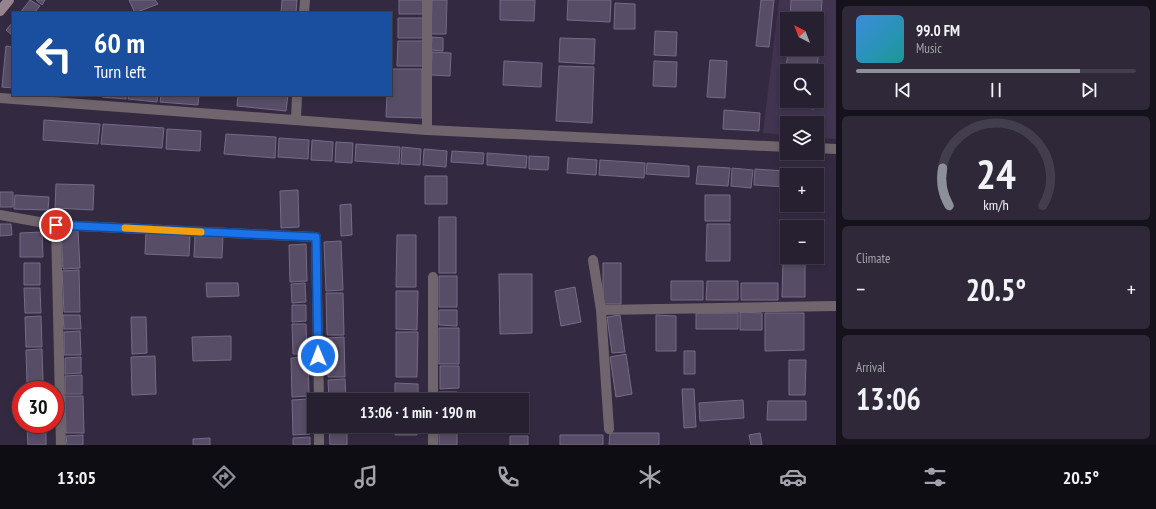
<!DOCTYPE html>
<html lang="en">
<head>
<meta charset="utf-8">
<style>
  body { margin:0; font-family:"PT Sans Narrow",sans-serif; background:#2e2839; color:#f1f3f6; height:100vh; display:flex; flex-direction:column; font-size:15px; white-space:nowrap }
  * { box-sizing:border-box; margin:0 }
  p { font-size:13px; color:#a4a3ab }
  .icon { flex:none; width:22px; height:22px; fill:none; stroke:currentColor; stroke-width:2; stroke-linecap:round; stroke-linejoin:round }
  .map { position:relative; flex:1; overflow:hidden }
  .details { display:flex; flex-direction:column; gap:6px; padding:6px; background:#15121b; width:320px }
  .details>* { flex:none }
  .guide { position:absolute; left:12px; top:12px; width:380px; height:84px; border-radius:0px; box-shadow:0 2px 6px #0003,0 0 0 1px #423e4d; background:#1a4fa0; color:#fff; overflow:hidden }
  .needle { width:26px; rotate:318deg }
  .controls { position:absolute; left:780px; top:12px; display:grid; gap:8px }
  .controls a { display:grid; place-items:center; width:44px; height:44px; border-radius:0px; background:#262031; box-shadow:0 2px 6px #0003,0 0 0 1px #423e4d; font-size:20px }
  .speed { position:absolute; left:12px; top:381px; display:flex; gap:8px; font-size:20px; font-weight:700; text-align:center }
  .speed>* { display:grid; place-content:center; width:52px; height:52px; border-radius:50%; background:#262031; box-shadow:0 2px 6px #0003,0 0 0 1px #423e4d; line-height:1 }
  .speed .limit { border:6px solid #d22; background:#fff; color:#111 }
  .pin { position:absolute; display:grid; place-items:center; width:34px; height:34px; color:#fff; margin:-17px; border:2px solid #fff; border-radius:50%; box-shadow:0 1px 4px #0007 }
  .me { position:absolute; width:44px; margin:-22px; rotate:359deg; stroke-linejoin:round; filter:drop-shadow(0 0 3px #0008) }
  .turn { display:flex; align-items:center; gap:14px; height:84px; padding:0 16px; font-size:18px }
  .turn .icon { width:52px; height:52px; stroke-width:2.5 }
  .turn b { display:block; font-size:28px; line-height:34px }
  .big { font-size:30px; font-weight:700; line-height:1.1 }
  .details .card { flex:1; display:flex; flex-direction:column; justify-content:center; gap:6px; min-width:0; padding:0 14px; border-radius:6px; background:#2e2839 }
  .details .dial { align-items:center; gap:0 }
  .dial svg { height:104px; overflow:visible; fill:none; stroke:#423e4d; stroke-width:7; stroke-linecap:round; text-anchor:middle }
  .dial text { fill:#f1f3f6; stroke:none }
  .song { display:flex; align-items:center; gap:12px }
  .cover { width:48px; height:48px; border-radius:6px; background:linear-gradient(135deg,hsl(210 70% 55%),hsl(180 70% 35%)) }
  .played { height:4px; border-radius:2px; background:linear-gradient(90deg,#8c9099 80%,#423e4d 80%) }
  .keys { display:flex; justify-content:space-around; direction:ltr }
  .heat { display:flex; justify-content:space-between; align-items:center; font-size:22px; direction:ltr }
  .trip { position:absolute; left:307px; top:393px; width:222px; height:40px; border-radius:0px; background:#262031; box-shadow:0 2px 6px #0003,0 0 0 1px #423e4d; font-weight:700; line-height:40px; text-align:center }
  .menu { display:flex; height:64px; justify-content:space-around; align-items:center; background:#0f0d14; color:#a4a3ab }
  .menu .icon { width:28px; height:28px }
  .menu .selected { color:#8c9099 }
  .menu b { font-size:18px; color:#f1f3f6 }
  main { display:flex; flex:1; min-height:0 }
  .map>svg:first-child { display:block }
  .built { fill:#403451; fill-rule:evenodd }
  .building { fill:#574d66; stroke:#766b86 }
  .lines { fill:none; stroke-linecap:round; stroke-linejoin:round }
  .street { stroke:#71656d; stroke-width:10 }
  .secondary { stroke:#968390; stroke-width:10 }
  .route-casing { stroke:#114b97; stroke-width:10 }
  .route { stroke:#1a73e8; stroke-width:7 }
  .slow { stroke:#f59e0b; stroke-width:7 }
</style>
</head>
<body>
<main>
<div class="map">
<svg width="836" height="445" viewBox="0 0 836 445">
  <rect width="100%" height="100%" fill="#332a41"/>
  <path class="built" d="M779,0H836V139L817,138V123H787V135L763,133ZM787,19H817V49H787ZM787,71H817V101H787Z"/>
  <path class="building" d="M30,0L40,6L34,13H20Z
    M36,0H45L42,5Z
    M129,0H155L158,4L135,13Z
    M282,0H297L296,13H281Z
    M399,0H424V14H399Z
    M432,0H447L446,34H431Z
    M500,0H535L534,21L500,20Z
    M568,0H611L610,22L567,20Z
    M761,0H774L769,47L756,46Z
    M791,0H822L817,71H787V101H814V109L783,106L788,49H817V19H790Z
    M615,3L635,4V29H614Z
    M77,12L124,13H77Z
    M398,18H423V38H398Z
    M13,22V36L6,30Z
    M655,31L677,32L676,56L654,55Z
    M432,37L443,38V51L431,50Z
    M560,38L595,39L594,64L559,62Z
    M398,41H423V66H397Z
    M6,46L13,47V88L2,87Z
    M432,52L451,53L450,76L431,75Z
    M710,60L727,61L725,98L707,97Z
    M504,61L542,63L541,87L503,85Z
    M654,61L677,62L676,87L653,86Z
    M559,66L594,67L592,123L556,121Z
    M391,69H422V118L386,117L387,95H391Z
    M102,95H126V99L102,97Z
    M129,95H158L157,102L128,99Z
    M161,95H199L198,105L160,102Z
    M238,95H288L286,111L237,106Z
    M724,110L760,113L759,131L723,129Z
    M44,120L100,124L98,144L43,140Z
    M103,124L164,128L162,148L101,144Z
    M167,129L201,131L200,151L166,149Z
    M226,134L276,137L275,158L224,154Z
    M279,138L309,140L308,159L278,157Z
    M312,140L333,142L332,161L311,160Z
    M336,142L353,143L352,163L335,162Z
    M356,144L400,147L399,164L355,161Z
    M402,147L421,149L420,165L401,164Z
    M424,149L447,151L446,167L423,165Z
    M452,151L484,153L483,164L451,162Z
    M487,153L527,156L526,168L487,165Z
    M529,156L549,157L548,170L529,169Z
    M568,158L597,160L596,175L567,173Z
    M600,160L645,163L644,178L599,175Z
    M647,163L689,166V177L646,174Z
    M698,166L730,168L728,186L696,184Z
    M732,168L753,170L751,188L731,186Z
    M755,169L801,172V175H787V187L754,185Z
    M425,176H447V204H425Z
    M56,184L94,185L93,210L55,208Z
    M298,190L299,227L281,228L280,191Z
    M0,192H13V207H0Z
    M15,195L49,197L48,210L14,209Z
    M705,195H730V221H705Z
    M351,204L352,235L341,236L340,205Z
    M439,217H456V273H439Z
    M781,220H805V227H787V257H781Z
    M0,224H11L12,235L0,236Z
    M707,224H730V261H706Z
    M78,230L80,268L63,269L61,231Z
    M42,232L43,257H20V233Z
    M146,233L190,235L189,256L145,254Z
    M195,235L223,236L222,258L194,257Z
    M397,235H416V287H396Z
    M341,241L343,290L326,291L324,242Z
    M306,244L307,281L290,282L289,245Z
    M783,259H805V297H782Z
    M24,263H40V285H24Z
    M603,263H621V304H603Z
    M79,270L80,312H64L62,271Z
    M499,274H532V333L500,334Z
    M439,276H457V307H439Z
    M671,281H703V300H671Z
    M707,281H738V300H706Z
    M206,283H238L239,296L207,297Z
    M305,283L306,302L292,303L291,284Z
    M741,283H778V300H741Z
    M575,287L581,322L561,326L555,291Z
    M24,288H40L41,313H25Z
    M396,291H418L417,330L396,329Z
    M326,293H343L344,335H327Z
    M292,305H306V321L292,322Z
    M439,310H457V326L439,325Z
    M740,312L762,313V330H740Z
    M696,313H738V329H696Z
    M765,313H804V350L765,351Z
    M63,315H80L81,329H64Z
    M620,315L625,352L612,353L607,317Z
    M656,315L676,316V351H656Z
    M41,316L42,347H26L25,317Z
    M131,317H146L147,353L132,354Z
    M292,324H306L307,354H293Z
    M439,328H459V364H439Z
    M80,331L81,355H64V332Z
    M396,332H418L417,377H396Z
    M231,336V360L193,361L192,337Z
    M344,337L345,377H328L327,338Z
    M42,349L43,383H27L26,350Z
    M684,351H695V374H684Z
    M626,354L632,394L616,397L610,357Z
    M155,356L156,394L132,395L131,357Z
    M81,357V373L65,374V358Z
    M308,357L309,396L292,397L291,358Z
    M789,360H806L805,395H789Z
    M440,366H459V388L440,389Z
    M82,375V394H65V376Z
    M345,379L346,400H329L328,380Z
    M395,383L418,384V400H395Z
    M44,385L45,390H27V386Z
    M682,389H694L696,427L684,428Z
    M439,392H457V400H439Z
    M65,396H83L84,433H66Z
    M309,399L310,434L293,435L292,400Z
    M743,400L744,418L700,421L699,403Z
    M768,401H806V420H767Z
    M46,425V445H28L27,426Z
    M329,426H347V445H330Z
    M395,426H417V435H395Z
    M439,426H457V445H439Z
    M610,433H659V445H609Z
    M760,433L762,445H751L749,435Z
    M83,435V445H67L66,436Z
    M560,435H603V445H560Z
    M510,436H528V445H510Z
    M310,437V445H293V438Z
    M210,438V445H193V439Z"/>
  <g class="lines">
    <path class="street" d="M427,0V130
      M304,13L305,0
      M0,98L427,130L787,147
      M296,120L297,95
      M817,148L836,149
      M0,215L56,225L316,237L319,400
      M56,225L61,445
      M593,260L601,310
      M433,277V400
      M319,426V445
      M433,426V445
      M609,429L601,310L836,306"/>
    <path class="secondary" d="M0,11L9,0"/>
  </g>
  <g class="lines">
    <defs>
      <path id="route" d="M56,225L316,237L318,356"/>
    </defs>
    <use href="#route" class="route-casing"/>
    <use href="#route" class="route"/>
    <path class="slow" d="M125,228L201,232"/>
  </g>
</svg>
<div class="controls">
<a><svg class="needle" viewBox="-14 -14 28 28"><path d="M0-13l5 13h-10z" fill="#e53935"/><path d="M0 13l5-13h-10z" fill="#a4a3ab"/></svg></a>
<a><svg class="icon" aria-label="search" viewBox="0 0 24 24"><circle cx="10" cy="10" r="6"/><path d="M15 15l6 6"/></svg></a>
<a><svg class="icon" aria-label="layers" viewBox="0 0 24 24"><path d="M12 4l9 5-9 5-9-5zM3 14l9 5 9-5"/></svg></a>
<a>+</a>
<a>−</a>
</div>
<div class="speed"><div class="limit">30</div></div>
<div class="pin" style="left:56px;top:225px;background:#d93025"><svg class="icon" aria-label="arrive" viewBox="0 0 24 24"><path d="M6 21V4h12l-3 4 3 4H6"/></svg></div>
<svg class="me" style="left:318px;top:356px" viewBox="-20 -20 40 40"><circle r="17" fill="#1a73e8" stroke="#fff" stroke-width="3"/><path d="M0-11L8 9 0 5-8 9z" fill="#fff"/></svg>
<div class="trip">13:06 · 1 min · 190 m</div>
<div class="guide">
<div class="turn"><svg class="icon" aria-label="left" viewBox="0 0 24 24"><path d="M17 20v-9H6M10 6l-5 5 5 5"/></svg><div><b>60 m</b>Turn left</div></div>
</div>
</div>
<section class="details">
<div class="card">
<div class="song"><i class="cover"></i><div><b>99.0 FM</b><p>Music</p></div></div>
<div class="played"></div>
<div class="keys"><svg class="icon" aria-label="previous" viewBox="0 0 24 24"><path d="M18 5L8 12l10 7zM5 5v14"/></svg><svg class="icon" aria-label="pause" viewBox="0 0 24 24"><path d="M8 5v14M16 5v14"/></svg><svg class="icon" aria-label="next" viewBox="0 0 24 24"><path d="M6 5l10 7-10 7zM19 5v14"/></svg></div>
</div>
<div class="card dial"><svg viewBox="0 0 100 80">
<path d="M14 69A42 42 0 1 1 86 69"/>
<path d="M14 69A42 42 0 0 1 9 40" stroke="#8c9099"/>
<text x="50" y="56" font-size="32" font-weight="700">24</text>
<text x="50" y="72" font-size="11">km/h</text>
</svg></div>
<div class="card"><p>Climate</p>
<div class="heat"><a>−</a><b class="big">20.5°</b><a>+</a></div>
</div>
<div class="card"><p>Arrival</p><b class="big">13:06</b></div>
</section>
</main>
<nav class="menu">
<b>13:05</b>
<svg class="icon selected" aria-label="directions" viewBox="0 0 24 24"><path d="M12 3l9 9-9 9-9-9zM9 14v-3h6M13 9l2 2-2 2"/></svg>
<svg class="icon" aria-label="music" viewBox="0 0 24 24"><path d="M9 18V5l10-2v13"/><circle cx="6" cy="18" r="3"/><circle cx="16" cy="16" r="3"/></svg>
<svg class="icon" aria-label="phone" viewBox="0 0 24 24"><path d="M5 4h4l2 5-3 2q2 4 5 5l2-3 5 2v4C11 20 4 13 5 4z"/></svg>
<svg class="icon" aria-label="climate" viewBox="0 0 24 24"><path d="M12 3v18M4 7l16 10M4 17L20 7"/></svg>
<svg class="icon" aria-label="car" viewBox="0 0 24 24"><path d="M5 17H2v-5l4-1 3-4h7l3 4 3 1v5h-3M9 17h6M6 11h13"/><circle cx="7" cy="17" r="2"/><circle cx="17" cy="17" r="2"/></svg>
<svg class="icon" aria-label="filters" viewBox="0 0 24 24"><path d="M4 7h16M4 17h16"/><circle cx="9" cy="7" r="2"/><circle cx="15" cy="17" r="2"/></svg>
<b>20.5°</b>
</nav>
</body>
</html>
